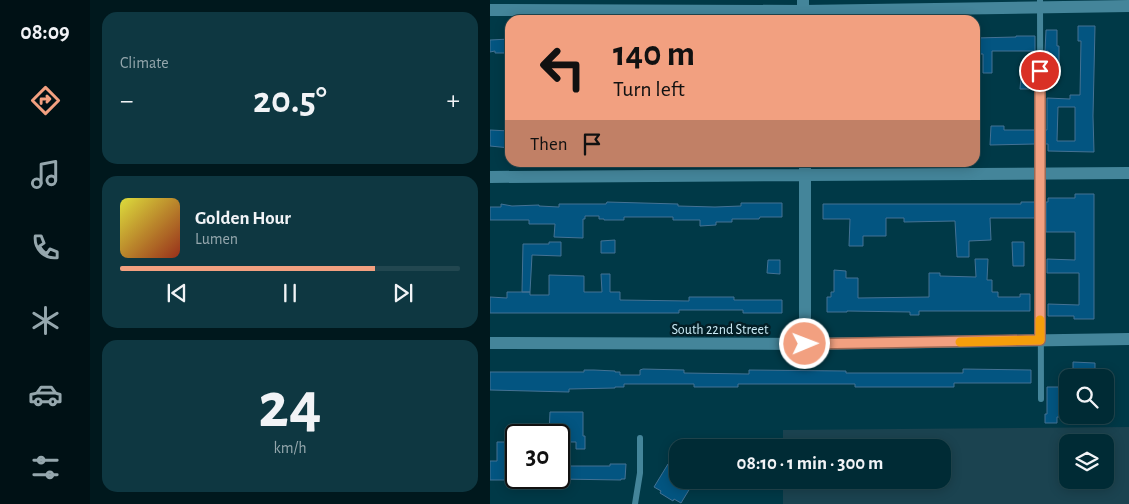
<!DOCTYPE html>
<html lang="en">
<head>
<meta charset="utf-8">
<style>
  body { margin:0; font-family:"Alegreya Sans",sans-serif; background:#0e3741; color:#f1f3f6; height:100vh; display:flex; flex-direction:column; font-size:19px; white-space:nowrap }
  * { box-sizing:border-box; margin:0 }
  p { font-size:16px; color:#95a7ad }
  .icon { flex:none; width:28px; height:28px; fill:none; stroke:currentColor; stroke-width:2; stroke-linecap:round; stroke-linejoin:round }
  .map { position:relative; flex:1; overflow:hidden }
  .drawer { display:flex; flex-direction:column; gap:12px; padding:12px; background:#00181d; width:400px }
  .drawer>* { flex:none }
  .hud { position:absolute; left:15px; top:15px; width:475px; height:152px; border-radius:15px; box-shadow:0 2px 12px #0003,0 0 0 1px #224750; background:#f2a080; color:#111; overflow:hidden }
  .buttons { position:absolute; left:569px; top:369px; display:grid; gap:10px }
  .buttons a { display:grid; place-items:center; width:55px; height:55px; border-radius:10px; background:#002b35; box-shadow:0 2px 12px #0003,0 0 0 1px #224750; font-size:25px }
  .speed { position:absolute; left:15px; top:424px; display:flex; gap:10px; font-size:25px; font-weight:700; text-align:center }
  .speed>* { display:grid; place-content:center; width:65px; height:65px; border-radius:50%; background:#002b35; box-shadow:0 2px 12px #0003,0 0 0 1px #224750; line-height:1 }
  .speed .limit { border:2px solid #111; border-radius:8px; background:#fff; color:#111 }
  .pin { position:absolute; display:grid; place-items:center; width:42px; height:42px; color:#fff; margin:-21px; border:2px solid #fff; border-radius:50%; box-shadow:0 1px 5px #0007 }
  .me { position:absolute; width:55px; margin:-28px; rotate:89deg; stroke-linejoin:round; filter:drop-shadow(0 0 4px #0008) }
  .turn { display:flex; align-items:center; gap:18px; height:105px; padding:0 25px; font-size:22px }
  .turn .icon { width:65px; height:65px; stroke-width:2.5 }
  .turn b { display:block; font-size:35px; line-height:42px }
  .then { display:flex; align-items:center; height:48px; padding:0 25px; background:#0003; gap:10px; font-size:19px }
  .big { font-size:38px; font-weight:700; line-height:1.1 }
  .drawer .widget { flex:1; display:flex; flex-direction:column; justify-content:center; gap:8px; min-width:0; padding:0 18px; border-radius:15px; background:#0e3741 }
  .drawer .dial { align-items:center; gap:0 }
  .dial b { font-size:65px; line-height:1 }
  .song { display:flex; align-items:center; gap:15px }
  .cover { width:60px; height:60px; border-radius:8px; background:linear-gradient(135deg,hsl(60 70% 55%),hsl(10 70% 35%)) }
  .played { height:5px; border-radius:2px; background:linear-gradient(90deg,#f2a080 75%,#224750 75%) }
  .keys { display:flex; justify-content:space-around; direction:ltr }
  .heat { display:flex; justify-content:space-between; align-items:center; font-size:28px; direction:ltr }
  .trip { position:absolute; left:179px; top:439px; width:282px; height:50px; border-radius:15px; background:#002b35; box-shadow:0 2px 12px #0003,0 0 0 1px #224750; font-weight:700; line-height:50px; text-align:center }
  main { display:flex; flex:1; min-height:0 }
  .menu { display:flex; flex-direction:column; width:90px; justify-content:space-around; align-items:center; background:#001115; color:#95a7ad }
  .menu .icon { width:35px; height:35px }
  .menu .current { color:#f2a080 }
  .menu b { font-size:22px; color:#f1f3f6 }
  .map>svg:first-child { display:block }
  .built { fill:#1b4350; fill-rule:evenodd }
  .building { fill:#035581; stroke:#447294; fill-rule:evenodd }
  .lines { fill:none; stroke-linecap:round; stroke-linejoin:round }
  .lane { stroke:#44859a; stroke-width:6 }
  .street { stroke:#44859a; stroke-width:12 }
  .route-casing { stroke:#9d6853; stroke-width:12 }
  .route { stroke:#f2a080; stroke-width:9 }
  .slow { stroke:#f59e0b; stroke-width:9 }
  .labels { text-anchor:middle; stroke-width:5; stroke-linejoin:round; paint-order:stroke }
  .street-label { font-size:14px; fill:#cbebf6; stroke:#031e26 }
</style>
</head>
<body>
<main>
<nav class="menu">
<b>08:09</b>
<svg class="icon current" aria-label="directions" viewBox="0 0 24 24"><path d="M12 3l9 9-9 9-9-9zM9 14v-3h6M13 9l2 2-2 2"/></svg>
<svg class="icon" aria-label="music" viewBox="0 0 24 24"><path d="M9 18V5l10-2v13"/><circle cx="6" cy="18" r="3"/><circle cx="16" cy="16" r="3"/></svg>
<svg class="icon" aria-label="phone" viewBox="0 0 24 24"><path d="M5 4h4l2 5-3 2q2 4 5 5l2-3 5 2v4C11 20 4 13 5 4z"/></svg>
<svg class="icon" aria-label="climate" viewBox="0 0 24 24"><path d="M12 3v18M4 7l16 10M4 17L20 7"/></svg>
<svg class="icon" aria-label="car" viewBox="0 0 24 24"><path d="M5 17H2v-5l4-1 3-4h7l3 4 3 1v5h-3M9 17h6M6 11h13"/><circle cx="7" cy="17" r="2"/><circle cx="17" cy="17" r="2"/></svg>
<svg class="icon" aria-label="filters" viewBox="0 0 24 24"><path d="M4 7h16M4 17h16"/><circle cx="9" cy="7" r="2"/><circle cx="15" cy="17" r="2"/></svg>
</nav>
<section class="drawer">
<div class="widget"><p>Climate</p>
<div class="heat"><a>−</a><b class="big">20.5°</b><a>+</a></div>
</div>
<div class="widget">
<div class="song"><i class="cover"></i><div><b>Golden Hour</b><p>Lumen</p></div></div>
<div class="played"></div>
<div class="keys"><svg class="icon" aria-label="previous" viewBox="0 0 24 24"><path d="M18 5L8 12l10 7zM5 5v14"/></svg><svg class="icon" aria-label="pause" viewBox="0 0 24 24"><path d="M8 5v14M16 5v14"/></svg><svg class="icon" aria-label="next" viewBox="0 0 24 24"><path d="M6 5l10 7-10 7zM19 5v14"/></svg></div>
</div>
<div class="widget dial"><b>24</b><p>km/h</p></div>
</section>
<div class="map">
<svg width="639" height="504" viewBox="0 0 639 504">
  <rect width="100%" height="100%" fill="#003947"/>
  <path class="built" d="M639,427V504H293V480H452V448L293,447V430ZM578,442H615V480H578Z"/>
  <path class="building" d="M588,26H605L603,116L604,152L558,151V144H555V130H557V98L580,99V95H590L591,41H588ZM568,107H585V141H567Z
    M556,30H567V46H569V79H557L558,51H555Z
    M526,36H545V51H502V73H493V54H485V38L526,37Z
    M20,39V49L18,53H5V51L0,52V40Z
    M531,77H544V89H530Z
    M501,126H514V130H545V144L500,145Z
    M0,130L20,131V148L0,146Z
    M585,194H604V319H584V316H558V304L589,305V273H557V259L585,260V232H556V202H558V198H585Z
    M117,202L188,204V206L225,207L251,206V203H292V217H270L269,219H242V222H226V225L210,226V220H183V217H134V220H114V219H109V216H95V219H93V238L64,237L65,224H39V220H0V207H11V204L22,206L49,205V206L69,207V204H116Z
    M531,202H546V218H500L501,240L479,241V257H467L465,221L414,222V218H396V236H373V246H359L360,219H333V204H531Z
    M125,240V253H111V241Z
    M59,242H71V256L42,255L40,292H32L33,244H59Z
    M522,242H534V266H523Z
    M485,259H498L497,280H502V292H508V297H530V294H540V311H429V315H420V312L357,311V312H337V297H341V292H344V270L356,271V278H368V298L439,297V273H450V276L486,277Z
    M278,260H290V274L277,273Z
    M111,274H120V292H130V300L199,301V297H244V300H292V313H253V310H189V313H0V297L17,298V292H40V295H59V275L94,276V292H112Z
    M583,362L605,363V377H583Z
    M153,369L194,370V373L259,374V370L356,371V373H473V369L541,370V383H464V387H365V384H248V387H204V384H134V387H125V388L79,389V392L0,390V372H94V370H104L125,371V372H130V375H150V370Z
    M557,387H571V417H567V423H555V414H557Z
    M60,412H93V436H95V449H86V442H69V435H59Z
    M7,442H18L17,463L26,465V480H0V461H7Z
    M120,464H136L135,479H131V480L69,479V466H120Z
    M178,464L188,470V480H205L191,503L184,499L183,501L170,493L171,491L164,487Z"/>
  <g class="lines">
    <path class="lane" d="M550,0L551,399
      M145,504L150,473V438"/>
    <path class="street" d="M313,0V20
      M0,10L313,11L639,6
      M315,162V344
      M0,177L639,173
      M0,343L315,344L639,339"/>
  </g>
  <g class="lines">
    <defs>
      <path id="route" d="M315,344L550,340V71"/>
    </defs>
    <use href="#route" class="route-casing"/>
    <use href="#route" class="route"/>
    <path class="slow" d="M470,342L550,340V320"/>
  </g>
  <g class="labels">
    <g class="street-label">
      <text x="230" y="334">South 22nd Street</text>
    </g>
  </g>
</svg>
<div class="buttons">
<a><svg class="icon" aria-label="search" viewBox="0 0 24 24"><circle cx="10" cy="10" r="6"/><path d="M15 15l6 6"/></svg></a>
<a><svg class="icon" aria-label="layers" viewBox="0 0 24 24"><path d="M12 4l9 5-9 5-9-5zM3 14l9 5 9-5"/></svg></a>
</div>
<div class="speed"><div class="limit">30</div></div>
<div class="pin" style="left:550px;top:71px;background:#d93025"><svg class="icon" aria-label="arrive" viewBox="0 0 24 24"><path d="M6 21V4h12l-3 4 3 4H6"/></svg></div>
<svg class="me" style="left:315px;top:344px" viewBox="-20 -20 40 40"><circle r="17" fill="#f2a080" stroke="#fff" stroke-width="3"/><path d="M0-11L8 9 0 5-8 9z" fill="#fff"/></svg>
<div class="trip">08:10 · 1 min · 300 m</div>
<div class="hud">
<div class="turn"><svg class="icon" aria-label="left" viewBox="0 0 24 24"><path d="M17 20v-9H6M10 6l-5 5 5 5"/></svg><div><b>140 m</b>Turn left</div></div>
<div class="then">Then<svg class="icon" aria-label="arrive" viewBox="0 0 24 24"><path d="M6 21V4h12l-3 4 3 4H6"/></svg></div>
</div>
</div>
</main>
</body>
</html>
